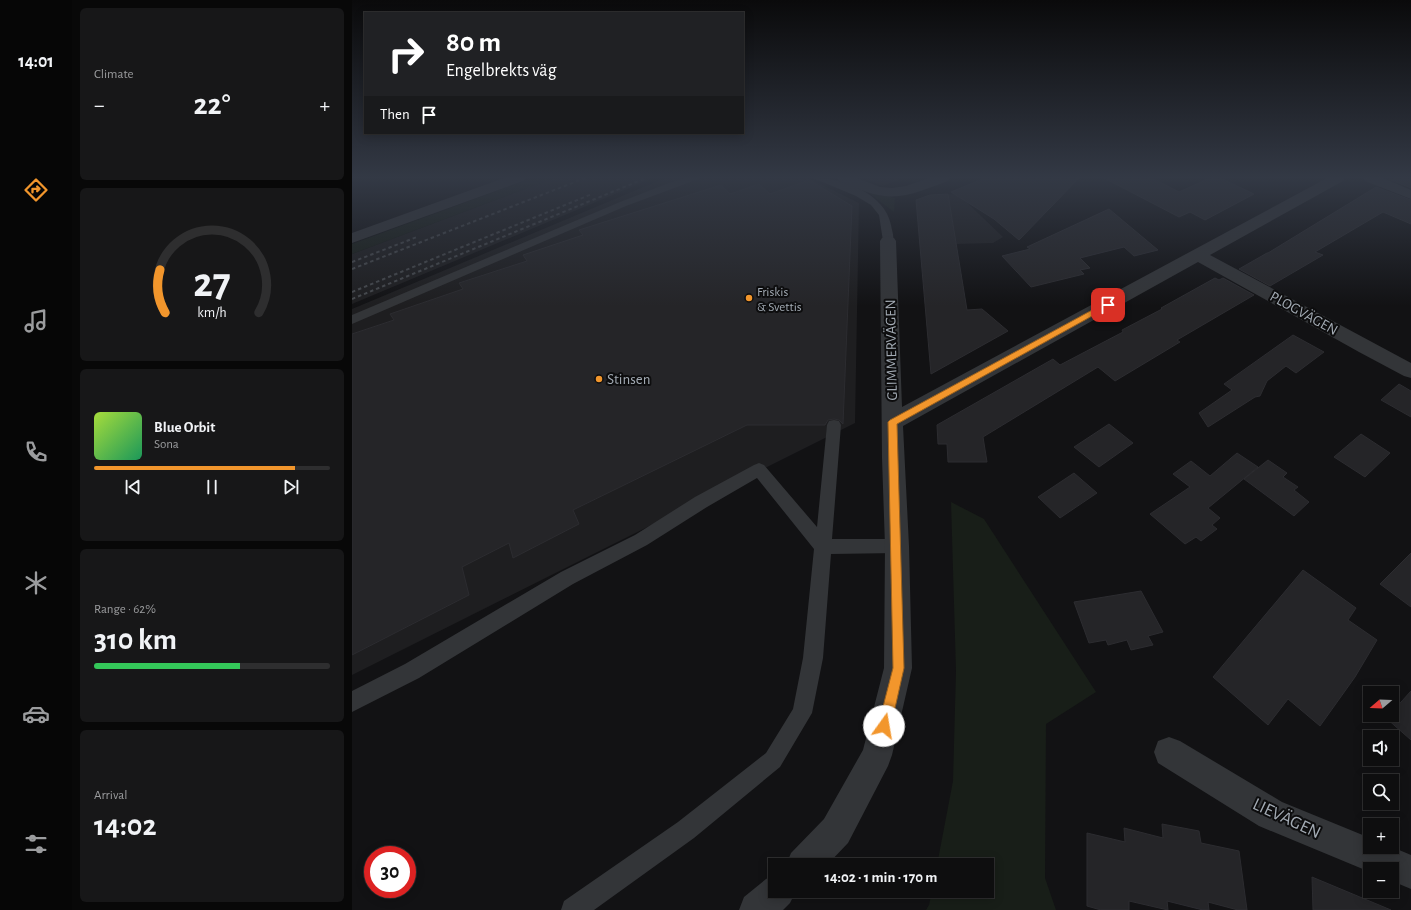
<!DOCTYPE html>
<html lang="en">
<head>
<meta charset="utf-8">
<style>
  body { margin:0; font-family:"Alegreya Sans",sans-serif; background:#171718; color:#f1f3f6; height:100vh; display:flex; flex-direction:column; font-size:15px; white-space:nowrap }
  * { box-sizing:border-box; margin:0 }
  p { font-size:13px; color:#9b9c9e }
  .icon { flex:none; width:22px; height:22px; fill:none; stroke:currentColor; stroke-width:2; stroke-linecap:round; stroke-linejoin:round }
  .map { position:relative; flex:1; overflow:hidden }
  .drawer { display:flex; flex-direction:column; gap:8px; padding:8px; background:#080808; width:280px }
  .drawer>* { flex:none }
  .hud { position:absolute; left:12px; top:12px; width:380px; height:122px; border-radius:0px; box-shadow:0 2px 10px #0003,0 0 0 1px #2e2e2f; background:#202124; color:#fff; overflow:hidden }
  .needle { width:26px; rotate:251deg }
  .buttons { position:absolute; left:1011px; top:686px; display:grid; gap:8px }
  .buttons a { display:grid; place-items:center; width:36px; height:36px; border-radius:0px; background:#0e0e0f; box-shadow:0 2px 10px #0003,0 0 0 1px #2e2e2f; font-size:20px }
  .speed { position:absolute; left:12px; top:846px; display:flex; gap:8px; font-size:20px; font-weight:700; text-align:center }
  .speed>* { display:grid; place-content:center; width:52px; height:52px; border-radius:50%; background:#0e0e0f; box-shadow:0 2px 10px #0003,0 0 0 1px #2e2e2f; line-height:1 }
  .speed .limit { border:6px solid #d22; background:#fff; color:#111 }
  .pin { position:absolute; display:grid; place-items:center; width:34px; height:34px; color:#fff; margin:-17px; border-radius:8px; box-shadow:0 2px 6px #0006 }
  .me { position:absolute; width:44px; margin:-22px; rotate:13deg; stroke-linejoin:round; filter:drop-shadow(0 0 3px #0008) }
  .turn { display:flex; align-items:center; gap:14px; height:84px; padding:0 16px; font-size:18px }
  .turn .icon { width:52px; height:52px; stroke-width:2.5 }
  .turn b { display:block; font-size:28px; line-height:34px }
  .then { display:flex; align-items:center; height:38px; padding:0 16px; background:#0003; gap:8px; font-size:15px }
  .big { font-size:30px; font-weight:700; line-height:1.1 }
  .drawer .tile { flex:1; display:flex; flex-direction:column; justify-content:center; gap:6px; min-width:0; padding:0 14px; border-radius:6px; background:#171718 }
  .drawer .dial { align-items:center; gap:0 }
  .dial svg { height:104px; overflow:visible; fill:none; stroke:#2e2e2f; stroke-width:7; stroke-linecap:round; text-anchor:middle }
  .dial text { fill:#f1f3f6; stroke:none }
  .song { display:flex; align-items:center; gap:12px }
  .cover { width:48px; height:48px; border-radius:6px; background:linear-gradient(135deg,hsl(80 70% 55%),hsl(150 70% 35%)) }
  .played { height:4px; border-radius:2px; background:linear-gradient(90deg,#f2962c 85%,#2e2e2f 85%) }
  .keys { display:flex; justify-content:space-around; direction:ltr }
  .heat { display:flex; justify-content:space-between; align-items:center; font-size:22px; direction:ltr }
  .charge { height:6px; border-radius:3px; background:linear-gradient(90deg,#34c759 62%,#2e2e2f 0) }
  .trip { position:absolute; left:416px; top:858px; width:226px; height:40px; border-radius:0px; background:#0e0e0f; box-shadow:0 2px 10px #0003,0 0 0 1px #2e2e2f; font-weight:700; line-height:40px; text-align:center }
  main { display:flex; flex:1; min-height:0 }
  .tabs { display:flex; flex-direction:column; width:72px; justify-content:space-around; align-items:center; background:#060606; color:#9b9c9e }
  .tabs .icon { width:28px; height:28px }
  .tabs .on { color:#f2962c }
  .tabs b { font-size:18px; color:#f1f3f6 }
  .map>svg:first-child { display:block }
  .built { fill:#1e1e20 }
  .green { fill:#181e18 }
  .building { fill:#252528; stroke:#2c2c30 }
  .lines { fill:none; stroke-linecap:round; stroke-linejoin:round }
  .service { fill:#333538; fill-rule:evenodd }
  .minor { fill:#333538; fill-rule:evenodd }
  .rail { stroke:#46494d; stroke-width:2; stroke-dasharray:3.5 3; stroke-linecap:butt }
  .route { fill:#f2962c; stroke:#9d621d }
  .poi-dot { fill:#f2962c; stroke:#0d0d0e; stroke-width:1.5 }
  .labels { text-anchor:middle; stroke-width:4; stroke-linejoin:round; paint-order:stroke }
  .far-poi-label { font-size:13px; fill:#a3abb4; stroke:#0d0d0e; text-anchor:start }
  .street-label { font-size:15px; fill:#a3abb4; stroke:#0d0d0e }
  .poi-label { font-size:15px; fill:#a3abb4; stroke:#0d0d0e; text-anchor:start }
  .near-street-label { font-size:18px; fill:#a3abb4; stroke:#0d0d0e }
</style>
</head>
<body>
<main>
<nav class="tabs">
<b>14:01</b>
<svg class="icon on" aria-label="directions" viewBox="0 0 24 24"><path d="M12 3l9 9-9 9-9-9zM9 14v-3h6M13 9l2 2-2 2"/></svg>
<svg class="icon" aria-label="music" viewBox="0 0 24 24"><path d="M9 18V5l10-2v13"/><circle cx="6" cy="18" r="3"/><circle cx="16" cy="16" r="3"/></svg>
<svg class="icon" aria-label="phone" viewBox="0 0 24 24"><path d="M5 4h4l2 5-3 2q2 4 5 5l2-3 5 2v4C11 20 4 13 5 4z"/></svg>
<svg class="icon" aria-label="climate" viewBox="0 0 24 24"><path d="M12 3v18M4 7l16 10M4 17L20 7"/></svg>
<svg class="icon" aria-label="car" viewBox="0 0 24 24"><path d="M5 17H2v-5l4-1 3-4h7l3 4 3 1v5h-3M9 17h6M6 11h13"/><circle cx="7" cy="17" r="2"/><circle cx="17" cy="17" r="2"/></svg>
<svg class="icon" aria-label="filters" viewBox="0 0 24 24"><path d="M4 7h16M4 17h16"/><circle cx="9" cy="7" r="2"/><circle cx="15" cy="17" r="2"/></svg>
</nav>
<section class="drawer">
<div class="tile"><p>Climate</p>
<div class="heat"><a>−</a><b class="big">22°</b><a>+</a></div>
</div>
<div class="tile dial"><svg viewBox="0 0 100 80">
<path d="M14 69A42 42 0 1 1 86 69"/>
<path d="M14 69A42 42 0 0 1 10 36" stroke="#f2962c"/>
<text x="50" y="56" font-size="32" font-weight="700">27</text>
<text x="50" y="72" font-size="11">km/h</text>
</svg></div>
<div class="tile">
<div class="song"><i class="cover"></i><div><b>Blue Orbit</b><p>Sona</p></div></div>
<div class="played"></div>
<div class="keys"><svg class="icon" aria-label="previous" viewBox="0 0 24 24"><path d="M18 5L8 12l10 7zM5 5v14"/></svg><svg class="icon" aria-label="pause" viewBox="0 0 24 24"><path d="M8 5v14M16 5v14"/></svg><svg class="icon" aria-label="next" viewBox="0 0 24 24"><path d="M6 5l10 7-10 7zM19 5v14"/></svg></div>
</div>
<div class="tile"><p>Range · 62%</p><b class="big">310 km</b><div class="charge"></div></div>
<div class="tile"><p>Arrival</p><b class="big">14:02</b></div>
</section>
<div class="map">
<svg width="1059" height="910" viewBox="0 0 1059 910">
  <rect width="100%" height="100%" fill="#121214"/>
  <path class="built" d="M202,178H301L0,304V254Z
    M313,178H456L507,203L503,423L0,675V309Z
    M510,178H550L531,186Z
    M606,194L651,237L641,243L568,245L564,200L578,195Z"/>
  <path class="green" d="M180,178H202L0,254V244Z
    M517,193L543,198L542,212Z
    M599,502L632,519L744,692L694,724L693,878L704,910H574L577,905L580,891H635V865H585L601,781L604,671Z"/>
  <path class="building" d="M633,178H727L667,240L642,219L599,192Z
    M752,178H800L827,192L858,178H868L902,194L853,220L838,212L827,217Z
    M1038,178H1059V188L1037,179Z
    M457,180L500,206L491,424L487,420L482,419L476,420L473,425H395L221,510L227,524L161,558L157,543L110,567L117,595L0,655V334L42,320L38,314L111,289L107,283L175,261L171,255L231,235L227,230L369,185L378,194L407,184L418,194Z
    M1024,187L1059,200V224L1031,212L963,252L971,255L918,286L887,269L915,253H916Z
    M596,194L615,310L630,309L656,331L579,374L564,200L578,195Z
    M757,209L806,250L782,256L772,247L728,258L738,268L728,270L732,274L679,287L650,256L678,249L675,247Z
    M863,278L867,280L871,278L902,295L825,340L828,342L763,381L746,367L631,437L635,462H596L595,444H586L585,425L701,359L708,365L771,332L770,330L810,309L809,308Z
    M941,335L972,352L944,373L934,366L915,381L908,396L903,397L856,427L847,413L880,390L872,384Z
    M1047,384L1059,391V417L1029,400Z
    M757,424L781,443L747,467L722,447Z
    M1009,434L1038,453L1013,477L982,457Z
    M885,453L906,467L856,508L868,518L860,525L865,529L849,541L844,537L833,544L798,514L838,487L821,474L839,461L858,476Z
    M916,460L935,473L931,477L946,487L942,490L957,502L942,516L892,479Z
    M722,473L745,493L708,518L686,497Z
    M1059,553V607L1028,584Z
    M951,570L1004,608L996,620L1025,640L1003,677L968,726L936,699L916,725L861,677Z
    M789,591L811,632L796,636L801,645L779,650L775,640L756,645L754,640L737,643L722,602Z
    M1059,691V740L1034,718L1037,715H1040V712Z
    M810,824L847,831L849,843L887,851L895,910H886L856,902L857,910H851L815,901L816,910L777,901V910H749L735,906V833L773,842L772,828L811,838Z
    M960,877L1039,910H961Z"/>
  <g class="lines">
    <path class="service" d="M333,178H349L274,206L0,324V315L268,202L317,183Z
      M461,178C490,178 533,193 539,225C540,231 543,238 540,243L536,244L531,241L527,215L519,205L504,196Z
      M482,420L487,421L489,425L480,539H545L551,541L553,546L551,551L545,553L479,554L471,658L460,713L428,767L342,838L242,910H209L212,901L326,822L414,753L441,709L451,658L462,549L405,478L355,507L295,545L221,584L67,678L0,712V691L53,664L209,572L283,535L343,497L402,465L407,463L412,465L465,527L475,425L477,421Z"/>
    <path class="minor" d="M152,178H173L171,181L0,243V233Z
      M485,178H505L528,187L540,188L554,186L577,178H598L596,181C576,188 554,199 532,196C516,194 502,187 487,181Z
      M975,178H993L991,181L858,255L1059,363V378L1052,376L1007,352L846,262L551,426L557,546L560,668L540,755L536,766L496,843L475,865H434L439,853L472,819L511,750L532,668L533,546L530,458L528,241L530,238L536,236L542,238L544,241L550,407Z
      M1011,178H1031L1059,190V199L1013,181Z
      M817,737L828,741L930,802L1018,838V847H1040L1059,855V889L1040,881V869H1018V872L907,826L806,763L802,752L806,741Z
      M423,875V891H444L438,903L431,910H387L392,897L414,879Z"/>
    <path class="rail" d="M0,262L65,237
      M0,269L233,178
      M0,292L240,194
      M0,299L294,178"/>
  </g>
  <linearGradient id="sky" x2="0" y2="1"><stop stop-color="#0a0a0b"/><stop offset="0.58" stop-color="#333945"/><stop offset="1" stop-color="#333945" stop-opacity="0"/></linearGradient>
  <rect width="1059" height="306" fill="url(#sky)"/>
  <path class="route" d="M753,303H756L760,305L545,424L552,668L539,726L537,731L532,732L528,731L526,726L541,668L536,422L538,420Z"/>
  <g class="poi-dot">
    <circle cx="397" cy="298" r="4"/>
    <circle cx="247" cy="379" r="4"/>
  </g>
  <g class="labels">
    <g class="far-poi-label">
      <text x="405" y="296">Friskis<tspan x="405" dy="15">&amp; Svettis</tspan></text>
    </g>
    <g class="street-label">
      <text transform="translate(952 313) rotate(29)" y="5">PLOGVÄGEN</text>
      <text transform="translate(539 350) rotate(-91)" y="5">GLIMMERVÄGEN</text>
    </g>
    <g class="poi-label">
      <text x="255" y="384">Stinsen</text>
    </g>
    <g class="near-street-label">
      <text transform="translate(935 818) rotate(25)" y="6">LIEVÄGEN</text>
    </g>
  </g>
</svg>
<div class="buttons">
<a><svg class="needle" viewBox="-14 -14 28 28"><path d="M0-13l5 13h-10z" fill="#e53935"/><path d="M0 13l5-13h-10z" fill="#9b9c9e"/></svg></a>
<a><svg class="icon" aria-label="sound" viewBox="0 0 24 24"><path d="M4 9h4l5-4v14l-5-4H4zM17 9q2 3 0 6"/></svg></a>
<a><svg class="icon" aria-label="search" viewBox="0 0 24 24"><circle cx="10" cy="10" r="6"/><path d="M15 15l6 6"/></svg></a>
<a>+</a>
<a>−</a>
</div>
<div class="speed"><div class="limit">30</div></div>
<div class="pin" style="left:756px;top:305px;background:#d93025"><svg class="icon" aria-label="arrive" viewBox="0 0 24 24"><path d="M6 21V4h12l-3 4 3 4H6"/></svg></div>
<svg class="me" style="left:532px;top:726px" viewBox="-20 -20 40 40"><circle r="19" fill="#fff"/><path d="M0-13L10 11 0 6-10 11z" fill="#f2962c"/></svg>
<div class="trip">14:02 · 1 min · 170 m</div>
<div class="hud">
<div class="turn"><svg class="icon" aria-label="right" viewBox="0 0 24 24"><path d="M7 20v-9h11M14 6l5 5-5 5"/></svg><div><b>80 m</b>Engelbrekts väg</div></div>
<div class="then">Then<svg class="icon" aria-label="arrive" viewBox="0 0 24 24"><path d="M6 21V4h12l-3 4 3 4H6"/></svg></div>
</div>
</div>
</main>
</body>
</html>
